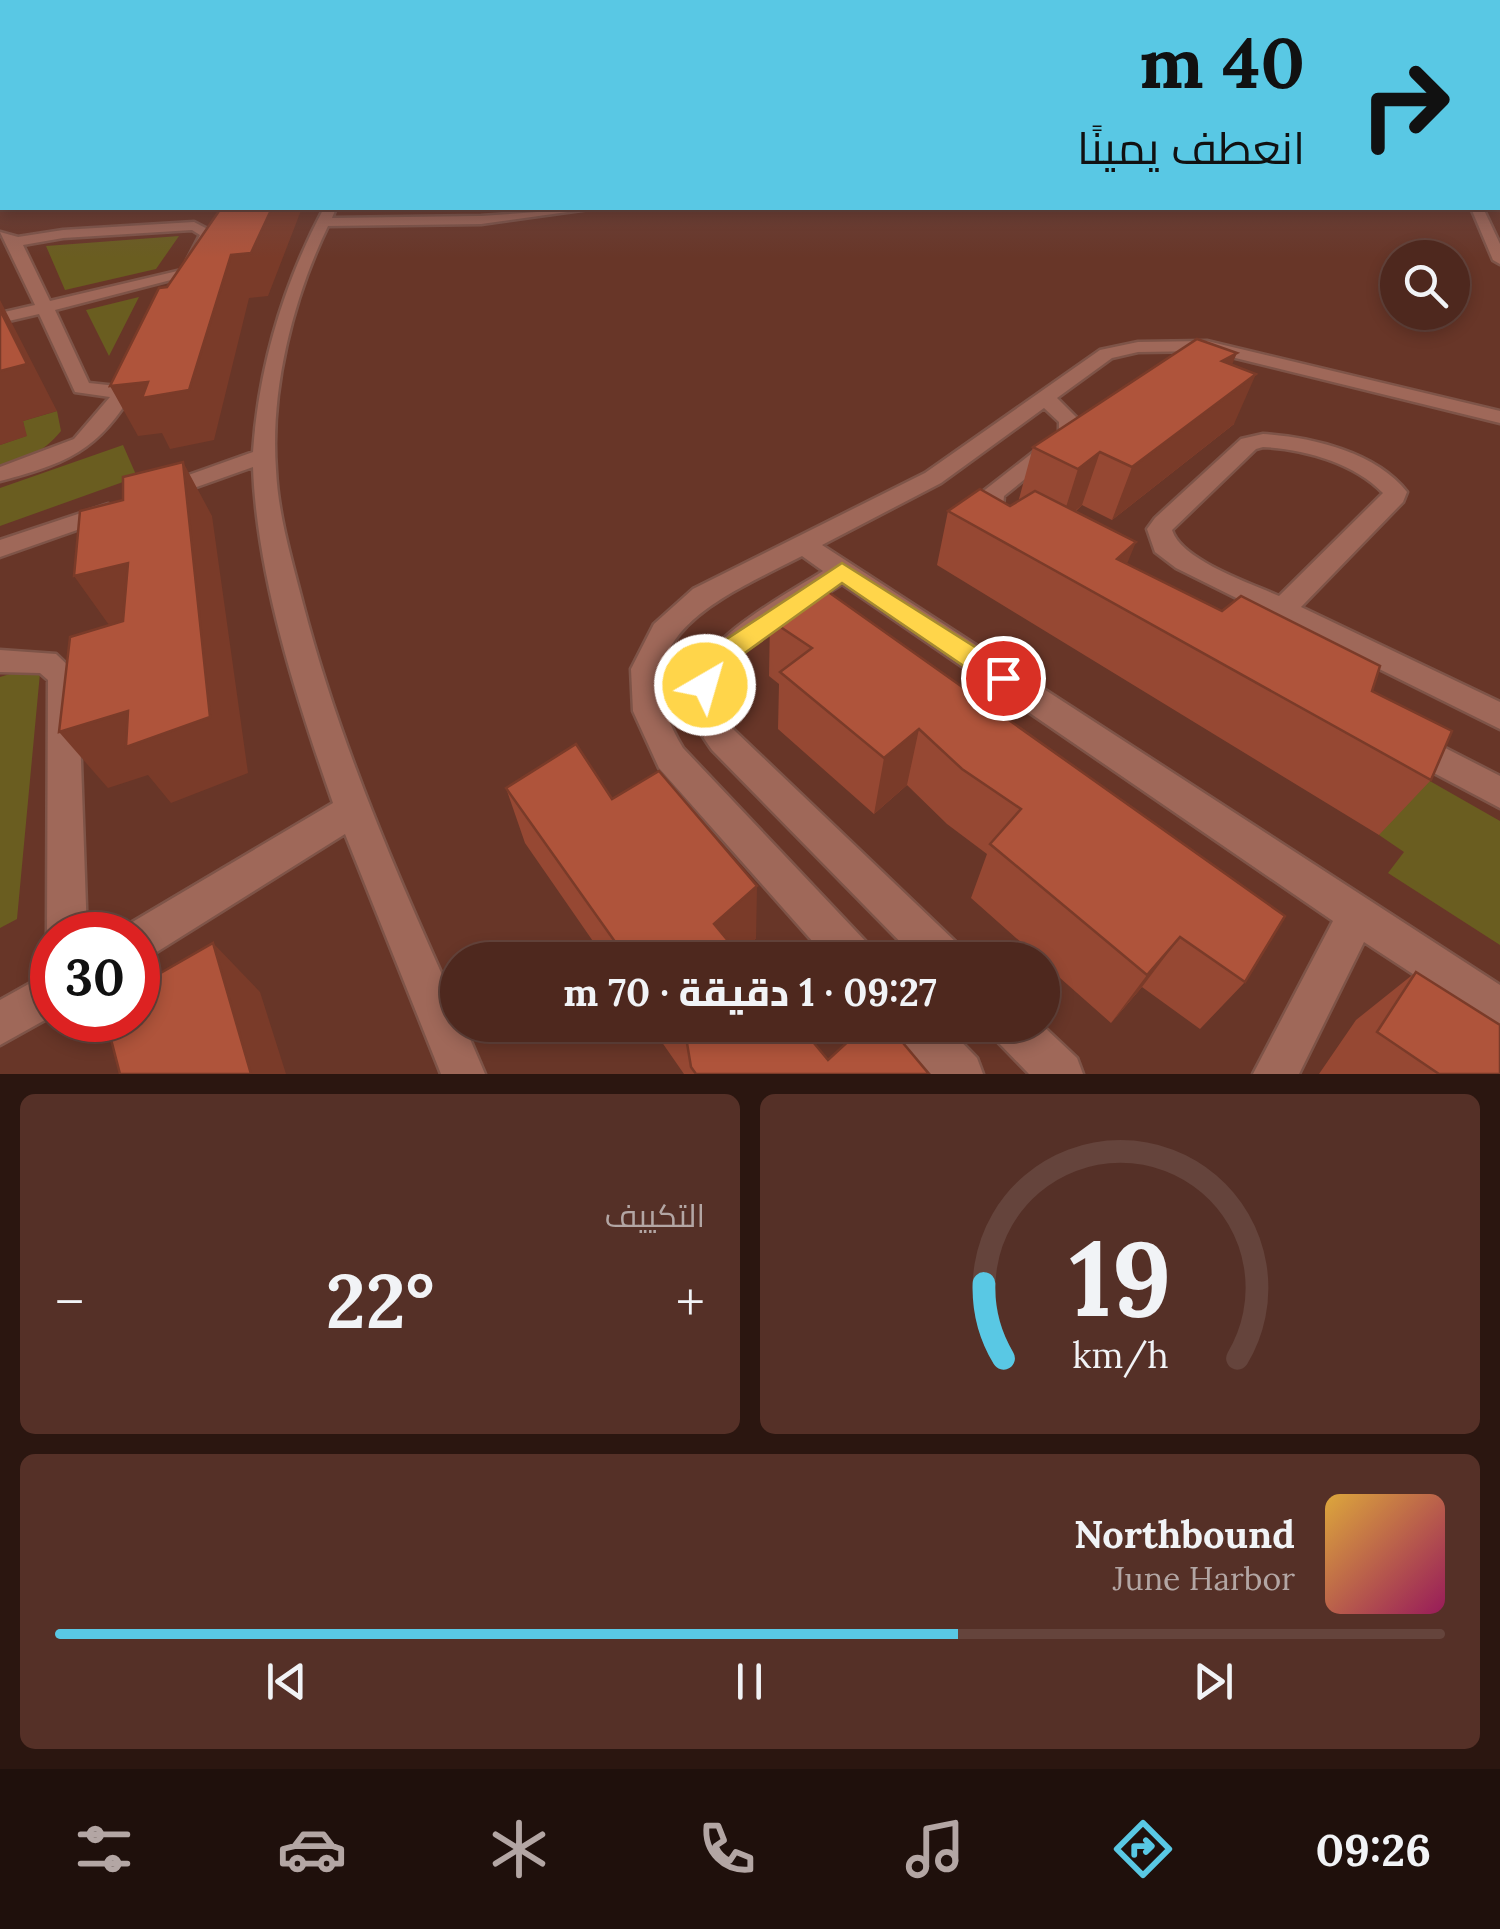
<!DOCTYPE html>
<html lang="ar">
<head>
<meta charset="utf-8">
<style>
  body { margin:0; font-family:Lora,Cairo,serif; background:#553027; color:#f1f3f6; direction:rtl; height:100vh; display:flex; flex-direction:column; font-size:38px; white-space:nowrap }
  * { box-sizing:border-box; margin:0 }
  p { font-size:32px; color:#b3a6a4 }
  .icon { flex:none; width:55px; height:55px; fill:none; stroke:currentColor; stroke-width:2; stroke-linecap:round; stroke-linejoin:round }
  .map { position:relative; height:1074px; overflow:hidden; direction:ltr }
  .side { display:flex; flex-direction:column; gap:20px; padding:20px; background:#2b1610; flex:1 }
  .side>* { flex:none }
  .banner { position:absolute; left:0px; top:0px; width:1500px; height:210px; box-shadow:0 5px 15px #0003,0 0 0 2px #65443c; direction:rtl; background:#59c8e4; color:#111; overflow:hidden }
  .fabs { position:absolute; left:1380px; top:240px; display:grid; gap:20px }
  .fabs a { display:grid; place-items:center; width:90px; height:90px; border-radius:50%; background:#4e281e; box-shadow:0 5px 15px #0003,0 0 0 2px #65443c; font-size:50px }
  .speed { position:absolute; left:30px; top:912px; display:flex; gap:20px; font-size:50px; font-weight:700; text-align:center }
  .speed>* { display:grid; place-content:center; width:130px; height:130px; border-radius:50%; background:#4e281e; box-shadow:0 5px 15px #0003,0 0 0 2px #65443c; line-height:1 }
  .speed .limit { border:15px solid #d22; background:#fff; color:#111 }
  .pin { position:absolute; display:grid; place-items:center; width:85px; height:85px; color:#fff; margin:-42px; border:5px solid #fff; border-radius:50%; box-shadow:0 2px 10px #0007 }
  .me { position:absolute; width:110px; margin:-55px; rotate:38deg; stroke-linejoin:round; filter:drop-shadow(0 0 8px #0008) }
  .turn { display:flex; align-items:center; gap:35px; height:210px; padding:0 30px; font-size:45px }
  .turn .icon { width:130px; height:130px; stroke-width:2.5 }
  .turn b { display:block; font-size:70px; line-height:85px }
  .big { font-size:75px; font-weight:800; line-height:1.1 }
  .side .widget { flex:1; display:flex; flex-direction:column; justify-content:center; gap:15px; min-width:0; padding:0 35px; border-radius:15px; background:#553027 }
  .side .dial { align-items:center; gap:0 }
  .dial svg { height:260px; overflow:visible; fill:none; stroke:#65443c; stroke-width:7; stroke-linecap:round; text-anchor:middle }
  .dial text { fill:#f1f3f6; stroke:none }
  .song { display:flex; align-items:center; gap:30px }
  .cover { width:120px; height:120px; border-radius:15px; background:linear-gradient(135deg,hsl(40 70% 55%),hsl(330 70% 35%)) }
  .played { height:10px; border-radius:5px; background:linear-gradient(90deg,#59c8e4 65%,#65443c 65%) }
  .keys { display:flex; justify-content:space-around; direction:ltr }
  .heat { display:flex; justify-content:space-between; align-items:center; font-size:55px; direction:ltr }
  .side .tiles { flex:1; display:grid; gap:20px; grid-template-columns:1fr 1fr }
  .widget:last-child { grid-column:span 2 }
  .trip { position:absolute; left:440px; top:942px; width:620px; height:100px; border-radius:50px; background:#4e281e; box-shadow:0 5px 15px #0003,0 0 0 2px #65443c; font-weight:800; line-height:100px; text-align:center; direction:rtl }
  .tabs { display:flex; height:160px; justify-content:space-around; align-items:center; background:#1f100c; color:#b3a6a4 }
  .tabs .icon { width:70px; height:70px }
  .tabs .active { color:#59c8e4 }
  .tabs b { font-size:45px; color:#f1f3f6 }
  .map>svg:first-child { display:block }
  .green { fill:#6a5d20 }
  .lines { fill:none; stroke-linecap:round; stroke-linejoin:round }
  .minor-casing { stroke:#7e5448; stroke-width:5 }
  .highway-casing { stroke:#7e5448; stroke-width:35 }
  .minor { fill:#9f6859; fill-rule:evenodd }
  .highway { stroke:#8591e1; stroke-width:30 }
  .wall { fill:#964833 }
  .shaded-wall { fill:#7a3b29 }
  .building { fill:#af543b; stroke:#7a3b29; stroke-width:2.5 }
  .route { fill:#ffd54a; stroke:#a68a30; stroke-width:2.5 }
</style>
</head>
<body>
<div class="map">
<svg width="1500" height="1074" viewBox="0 0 1500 1074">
  <rect width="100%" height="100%" fill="#683628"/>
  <path class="green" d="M179,236L156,269L65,290L46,246Z
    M139,297L109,356L86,310Z
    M57,411L61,431C44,452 25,460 0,467V445L26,436L23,421Z
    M123,445L137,477L0,526V488Z
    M23,670L40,673L17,919L0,928V677Z
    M1414,772L1500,821V945L1388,873L1404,852L1379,835L1402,786Z"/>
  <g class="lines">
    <defs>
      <path id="minor" d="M1500,125V133H1498V126Z
        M0,194H2V202H0Z
        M324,208H336L332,218L481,216L596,208L481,224L328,226C293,298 270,389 276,470C278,515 292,561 303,604C340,745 398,878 458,1010V1025H464L485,1074H441L345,834L152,955L138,961V935H121L124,927L333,803C297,700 257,577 253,467L160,500L148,493L152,488L253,452C259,366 284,283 324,208Z
        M1471,208H1483L1500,244V264L1493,260Z
        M194,222L215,233L201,260L194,264L187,260L200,235L192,230L63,238L23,245L50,301L186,269L194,274L55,310L89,383L117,386L126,371L133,369L143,375C104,445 78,461 0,481V467L74,439L110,397L75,392L39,314L0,323V313L35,305L0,232L18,237L63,230Z
        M1207,341L1500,411V423L1207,351L1138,352L1112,358L1057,398L1079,420L1081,434L1004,496L1003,506L1016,522L1013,527H995L979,507L981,493L1059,432V422L1044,408L941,483L822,545L1500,985V1031L1364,942L1299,1074H1253L1333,921L842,584C810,605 730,648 720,686C716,704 724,717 734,730L960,946L966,960H918L712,750C702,736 690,718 689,701C685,646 784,596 823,571L802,556C719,599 616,637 683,748L870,946L876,960H829L659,768L633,711L631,669L654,624L693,589L925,473L1100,350L1138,342Z
        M1263,434C1311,437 1376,452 1407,492L1403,502L1301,607L1500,702V729L1176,568L1155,552L1147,529L1155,518L1241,439ZM1263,447C1304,449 1354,463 1383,493L1279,596C1250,583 1181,560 1172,530L1256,449Z
        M108,504L120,511L117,516L0,557V540Z
        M0,650L56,654L78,675L87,935H52V948L47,935L48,680L40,673L0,672Z
        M1412,731L1500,776V808L1400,755L1396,745L1400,735Z
        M52,971V1016L0,1045V1000Z
        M895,1025H945L977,1058L983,1074H931L901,1040Z
        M990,1025H1042L1077,1058L1083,1074H1029L996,1040Z"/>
      <path id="highway" d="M0,125L2,124"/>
    </defs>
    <use href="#minor" class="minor-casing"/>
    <use href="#highway" class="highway-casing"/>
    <use href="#minor" class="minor"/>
    <use href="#highway" class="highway"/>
  </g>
  <path class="wall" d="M123,208H166L124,210Z
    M1232,365L1234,424L1112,520L1082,505L1075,512L1127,564L1372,691L1431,780L1379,835L937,565L948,511L1010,506L1020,500L1019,499L1033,447Z
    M820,586L1245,982L1200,1029L1142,987L1111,1023L1042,962V960H1041L971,898L987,854L947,824L907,785L874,814L778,729L779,684L769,676L770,620Z
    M506,788L612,799L756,938L739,954L744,960H606L525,843Z
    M1416,972L1500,1074H1319L1356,1020Z
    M650,1025H799L828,1060L929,1074H684Z"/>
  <path class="shaded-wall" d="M272,208H302L268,296L249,298L214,440L170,449L162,433L138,436L110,386L231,255Z
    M0,300L57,411L23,421L27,436L0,445Z
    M1237,353L1216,402L1222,361Z
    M1256,374L1234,424L1112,520L1132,467Z
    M1100,452L1082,505L1061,523L1078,469Z
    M183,462L212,516L248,773L171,803L148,775L108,788L59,732L128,711Z
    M1136,542L1113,598L1117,559Z
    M128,563L165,618L114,632L74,576Z
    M919,729L907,785L874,814L884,758Z
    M757,886L756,938L732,960L714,924Z
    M1180,937L1142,987L1111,1023L1147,975Z
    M213,943L260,992L286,1074H251Z"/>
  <path class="building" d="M221,208H272L251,253L231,255L189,390L142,398L148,382L110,386L159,288L167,287Z
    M0,310L27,364L0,371Z
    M1197,339L1237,353L1222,361L1256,374L1132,467L1100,452L1078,469L1033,447Z
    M183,462L210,717L126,747L128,711L59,732L70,637L123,621L128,563L74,576L80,511L123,500V477Z
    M980,489L1010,506L1035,491L1136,542L1117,559L1222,611L1241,596L1380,666L1372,691L1452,731L1431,780L948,511Z
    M820,586L1285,916L1245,982L1180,937L1147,975L990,844L1021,809L962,769L919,729L884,758L780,672L812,648L770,620Z
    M576,744L612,799L659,771L757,886L714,924L744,960H628L506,788Z
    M213,943L251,1074H120L106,1020H138V986Z
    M1416,972L1500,1025V1074H1439L1377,1032Z
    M674,1025H799L828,1060L866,1025H888L929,1074H696L691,1067L687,1043Z"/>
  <linearGradient id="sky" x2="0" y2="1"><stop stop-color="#391e16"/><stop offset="0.41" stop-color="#6f5253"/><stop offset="1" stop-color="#6f5253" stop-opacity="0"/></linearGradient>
  <rect width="1500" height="258" fill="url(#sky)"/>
  <path class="route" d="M842,563L1013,671L1017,678L1013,686H993L842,583L735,660L715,692H695L691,685L716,646Z"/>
</svg>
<div class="fabs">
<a><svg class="icon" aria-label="search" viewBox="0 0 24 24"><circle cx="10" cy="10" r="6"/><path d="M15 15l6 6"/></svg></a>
</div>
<div class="speed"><div class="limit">30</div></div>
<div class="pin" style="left:1003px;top:678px;background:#d93025"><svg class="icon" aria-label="arrive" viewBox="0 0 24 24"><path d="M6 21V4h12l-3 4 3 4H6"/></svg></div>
<svg class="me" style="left:705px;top:685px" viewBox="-20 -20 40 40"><circle r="17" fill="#ffd54a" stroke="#fff" stroke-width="3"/><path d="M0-11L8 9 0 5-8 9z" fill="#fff"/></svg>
<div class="trip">09:27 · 1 دقيقة · 70 m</div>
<div class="banner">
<div class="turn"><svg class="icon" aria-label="right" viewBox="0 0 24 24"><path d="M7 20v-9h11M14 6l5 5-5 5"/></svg><div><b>40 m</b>انعطف يمينًا</div></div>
</div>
</div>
<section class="side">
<div class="tiles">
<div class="widget dial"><svg viewBox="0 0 100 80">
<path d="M14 69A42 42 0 1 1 86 69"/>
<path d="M14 69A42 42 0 0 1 8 46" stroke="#59c8e4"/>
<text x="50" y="56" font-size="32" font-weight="700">19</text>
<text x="50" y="72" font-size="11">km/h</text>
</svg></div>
<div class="widget"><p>التكييف</p>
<div class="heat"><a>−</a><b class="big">22°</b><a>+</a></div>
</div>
<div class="widget">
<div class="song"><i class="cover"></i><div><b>Northbound</b><p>June Harbor</p></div></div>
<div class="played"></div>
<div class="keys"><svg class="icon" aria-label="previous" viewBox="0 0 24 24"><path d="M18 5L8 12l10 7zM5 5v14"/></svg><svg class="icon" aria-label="pause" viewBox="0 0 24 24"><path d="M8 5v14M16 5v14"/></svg><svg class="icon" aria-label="next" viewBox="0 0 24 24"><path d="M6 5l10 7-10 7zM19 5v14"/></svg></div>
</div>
</div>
</section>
<nav class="tabs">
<b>09:26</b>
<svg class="icon active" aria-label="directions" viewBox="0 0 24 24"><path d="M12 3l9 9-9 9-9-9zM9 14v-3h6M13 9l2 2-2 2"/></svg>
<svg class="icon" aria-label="music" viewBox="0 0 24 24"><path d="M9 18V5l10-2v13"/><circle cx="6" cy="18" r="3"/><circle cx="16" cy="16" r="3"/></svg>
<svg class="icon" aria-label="phone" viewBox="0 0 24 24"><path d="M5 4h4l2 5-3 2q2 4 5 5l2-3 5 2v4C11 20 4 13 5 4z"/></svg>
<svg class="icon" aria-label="climate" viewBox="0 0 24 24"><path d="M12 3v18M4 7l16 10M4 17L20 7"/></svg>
<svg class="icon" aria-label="car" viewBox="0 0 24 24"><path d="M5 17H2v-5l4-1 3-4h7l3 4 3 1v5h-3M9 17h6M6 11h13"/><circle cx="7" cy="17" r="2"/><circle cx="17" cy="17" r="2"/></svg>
<svg class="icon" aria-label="filters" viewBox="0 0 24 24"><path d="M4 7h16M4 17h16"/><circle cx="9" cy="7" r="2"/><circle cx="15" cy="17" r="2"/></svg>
</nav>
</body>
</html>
